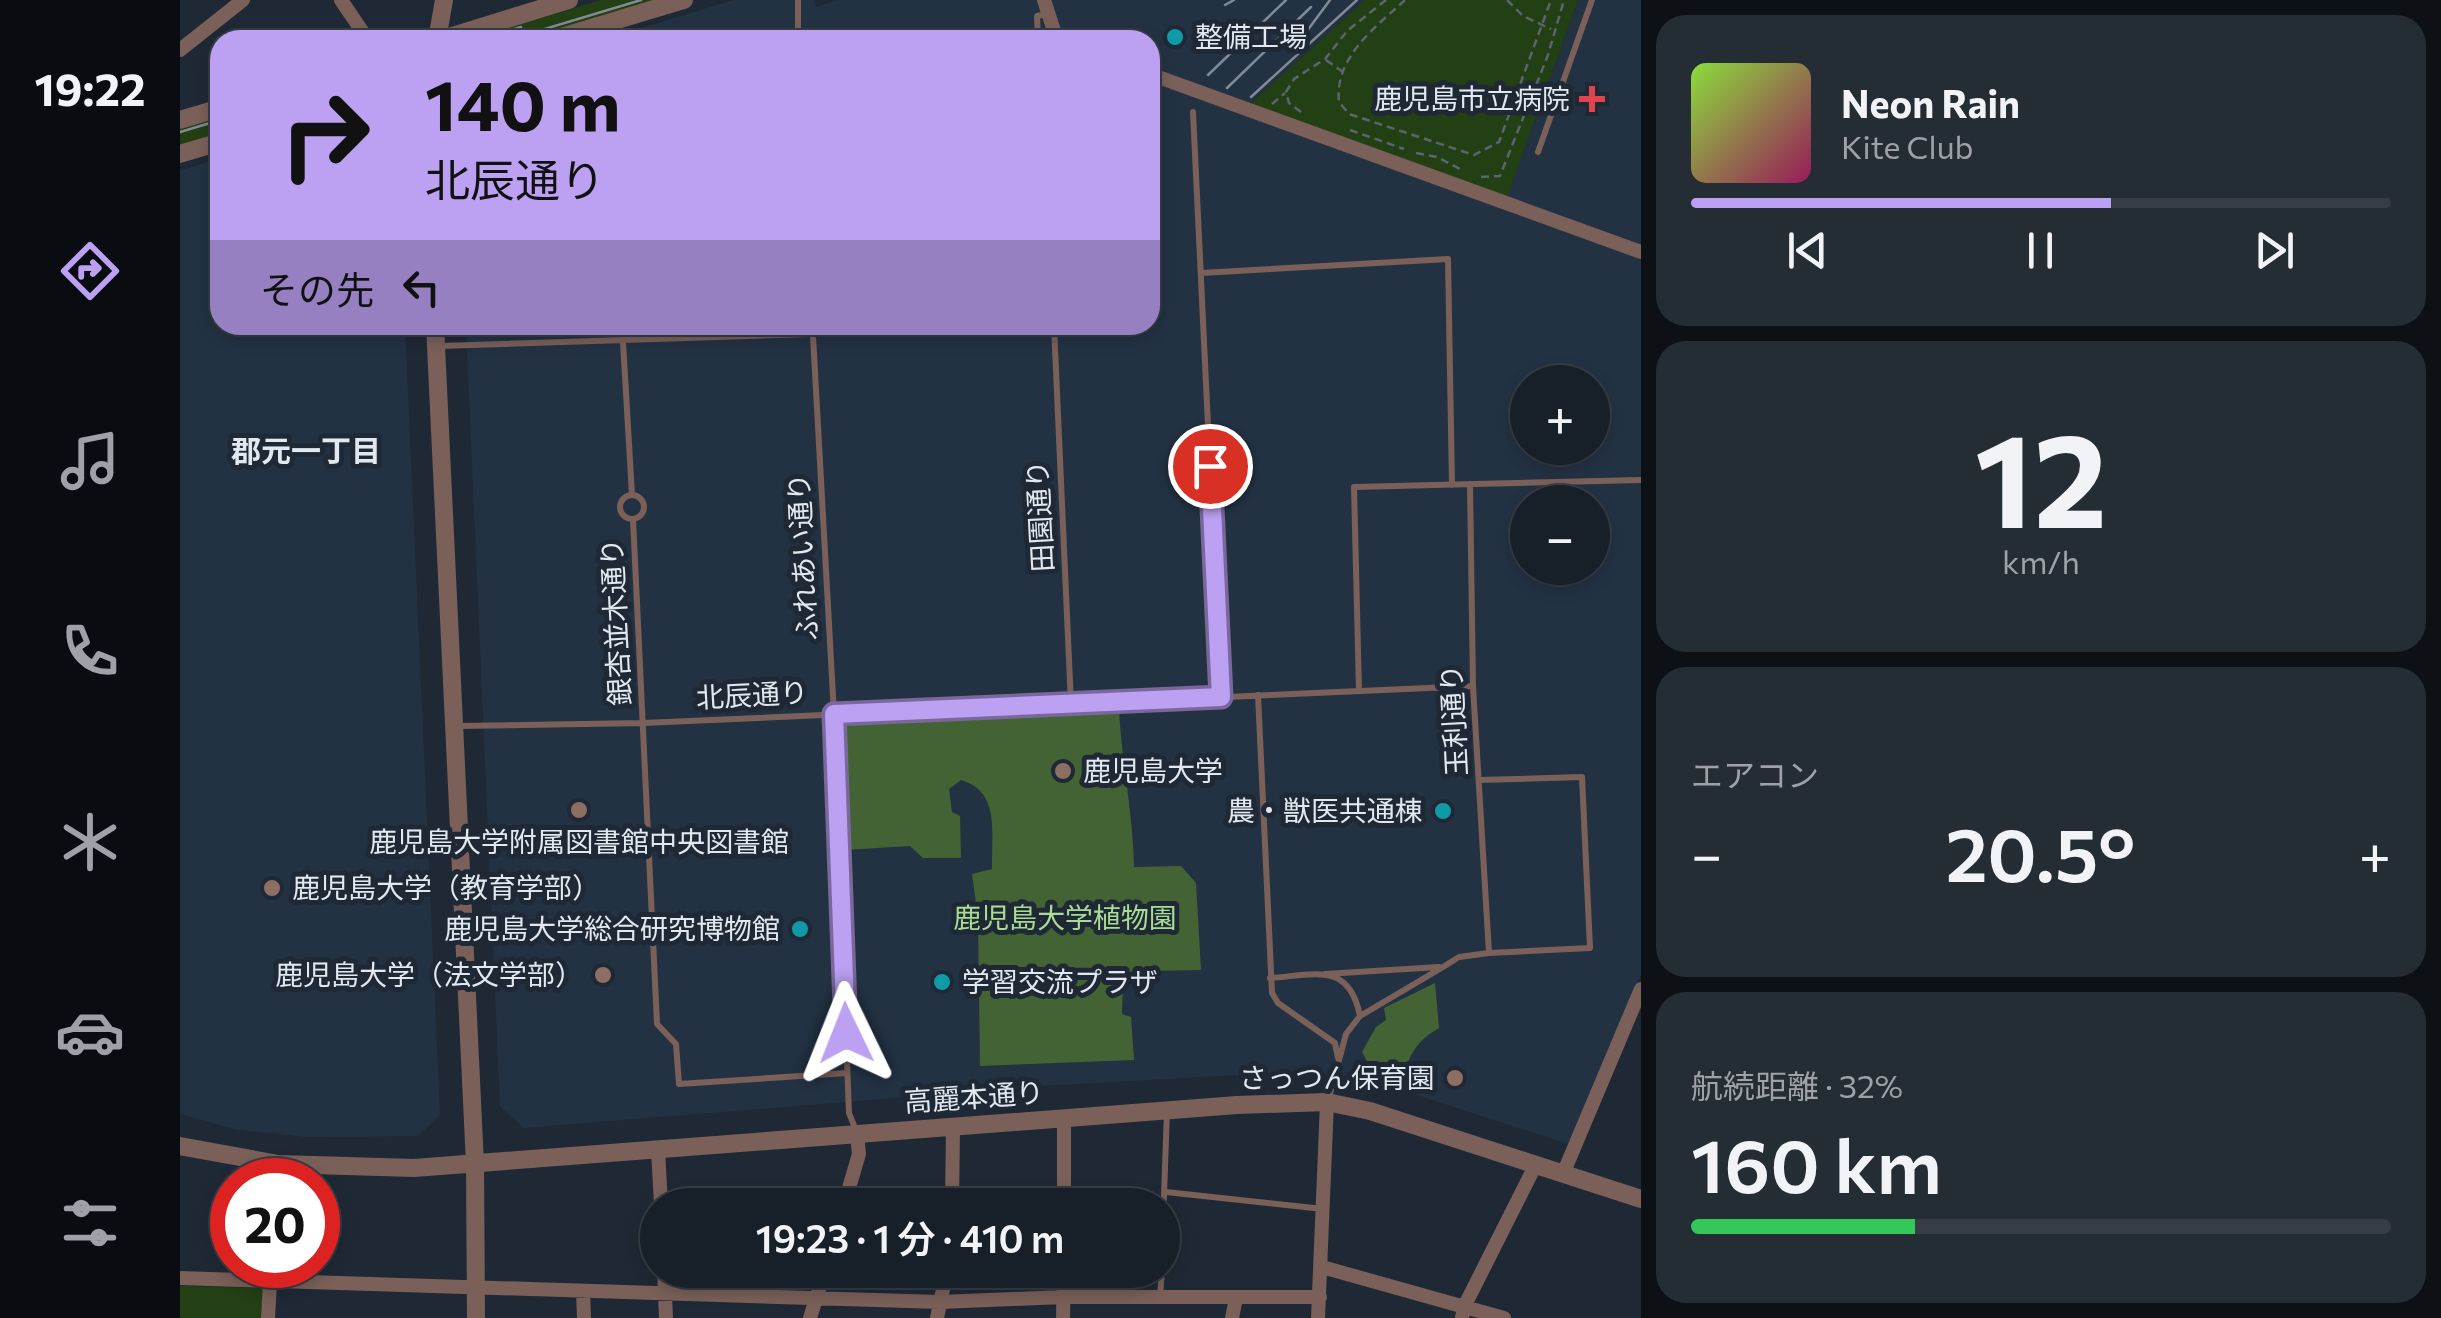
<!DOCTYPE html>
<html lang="ja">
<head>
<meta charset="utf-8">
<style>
  body { margin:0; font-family:Commissioner,"Noto Sans JP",sans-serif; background:#242c34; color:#f1f3f6; height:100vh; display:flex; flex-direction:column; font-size:38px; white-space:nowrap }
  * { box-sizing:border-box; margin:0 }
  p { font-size:32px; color:#9ea2a8 }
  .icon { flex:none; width:55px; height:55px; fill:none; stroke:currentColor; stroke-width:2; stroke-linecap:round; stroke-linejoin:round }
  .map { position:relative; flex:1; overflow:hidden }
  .sheet { display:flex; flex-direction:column; gap:15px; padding:15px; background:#0d1116; width:800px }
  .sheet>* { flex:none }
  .hud { position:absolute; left:30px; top:30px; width:950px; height:305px; border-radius:30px; box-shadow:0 5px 15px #0003,0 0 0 2px #363d45; background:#bca0f2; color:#111; overflow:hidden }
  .fabs { position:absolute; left:1330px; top:365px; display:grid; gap:20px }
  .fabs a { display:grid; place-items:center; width:100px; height:100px; border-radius:50%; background:#171f28; box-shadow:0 5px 15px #0003,0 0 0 2px #363d45; font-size:50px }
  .speed { position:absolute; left:30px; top:1158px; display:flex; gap:20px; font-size:50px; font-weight:700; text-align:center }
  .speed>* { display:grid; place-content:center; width:130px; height:130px; border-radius:50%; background:#171f28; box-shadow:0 5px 15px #0003,0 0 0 2px #363d45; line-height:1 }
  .speed .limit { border:15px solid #d22; background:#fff; color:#111 }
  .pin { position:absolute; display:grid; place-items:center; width:85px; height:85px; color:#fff; margin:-42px; border:5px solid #fff; border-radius:50%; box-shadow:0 2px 10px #0007 }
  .me { position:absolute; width:110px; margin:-55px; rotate:358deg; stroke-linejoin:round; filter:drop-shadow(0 0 8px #0008) }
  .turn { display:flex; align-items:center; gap:35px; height:210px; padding:0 50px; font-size:45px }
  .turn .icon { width:130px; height:130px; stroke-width:2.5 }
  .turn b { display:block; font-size:70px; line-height:85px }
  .then { display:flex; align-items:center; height:95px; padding:0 50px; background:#0003; gap:20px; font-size:38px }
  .big { font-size:75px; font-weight:600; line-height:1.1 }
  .sheet .card { flex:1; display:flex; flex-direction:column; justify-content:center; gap:15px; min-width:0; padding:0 35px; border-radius:30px; background:#242c34 }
  .sheet .dial { align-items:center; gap:0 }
  .dial b { font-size:130px; line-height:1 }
  .song { display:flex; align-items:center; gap:30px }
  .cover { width:120px; height:120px; border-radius:15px; background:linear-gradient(135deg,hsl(90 70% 55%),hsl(330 70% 35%)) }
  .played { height:10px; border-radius:5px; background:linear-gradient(90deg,#bca0f2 60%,#363d45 60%) }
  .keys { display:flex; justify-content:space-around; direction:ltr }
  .heat { display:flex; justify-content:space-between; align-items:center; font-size:55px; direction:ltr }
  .charge { height:15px; border-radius:8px; background:linear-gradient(90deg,#34c759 32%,#363d45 0) }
  .trip { position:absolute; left:460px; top:1188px; width:540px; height:100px; border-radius:50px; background:#171f28; box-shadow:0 5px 15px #0003,0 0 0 2px #363d45; font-weight:600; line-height:100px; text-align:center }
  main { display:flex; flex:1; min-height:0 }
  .tabs { display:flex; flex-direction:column; width:180px; justify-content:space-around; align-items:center; background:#090c10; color:#9ea2a8 }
  .tabs .icon { width:70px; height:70px }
  .tabs .on { color:#bca0f2 }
  .tabs b { font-size:45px; color:#f1f3f6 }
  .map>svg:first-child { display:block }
  .built { fill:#233243; fill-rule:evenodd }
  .green { fill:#233f14 }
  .forest { fill:#436334 }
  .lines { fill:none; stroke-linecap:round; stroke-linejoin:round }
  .path { stroke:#5b646f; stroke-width:2.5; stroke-dasharray:8 5; stroke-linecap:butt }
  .service { stroke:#7a6059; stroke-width:6 }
  .minor { stroke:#7a6059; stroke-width:14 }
  .tertiary { stroke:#7a6059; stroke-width:18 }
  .tram { stroke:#828b95; stroke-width:2.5 }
  .route-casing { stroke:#7a689d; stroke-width:25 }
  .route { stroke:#bca0f2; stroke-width:18 }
  .culture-dot { fill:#0f9aa8; stroke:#1f2935; stroke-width:4 }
  .health-dot { fill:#e0444e; stroke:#1f2935; stroke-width:4 }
  .education-dot { fill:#8d6e63; stroke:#1f2935; stroke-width:4 }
  .labels { text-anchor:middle; stroke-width:10; stroke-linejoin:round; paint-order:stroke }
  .poi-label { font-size:28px; fill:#e1e8f0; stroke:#1f2935; text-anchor:end }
  .street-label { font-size:28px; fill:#e1e8f0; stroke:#1f2935 }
  .park-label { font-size:28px; fill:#a9db92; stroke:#1f2935 }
  .neighbourhood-label { font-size:30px; font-weight:bold; fill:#e1e8f0; stroke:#1f2935 }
</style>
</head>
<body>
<main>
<nav class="tabs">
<b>19:22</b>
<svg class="icon on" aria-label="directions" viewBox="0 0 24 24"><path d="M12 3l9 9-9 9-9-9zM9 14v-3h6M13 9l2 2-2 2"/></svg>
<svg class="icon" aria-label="music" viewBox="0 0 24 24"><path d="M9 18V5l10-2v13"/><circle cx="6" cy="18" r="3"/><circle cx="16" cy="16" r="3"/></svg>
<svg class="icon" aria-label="phone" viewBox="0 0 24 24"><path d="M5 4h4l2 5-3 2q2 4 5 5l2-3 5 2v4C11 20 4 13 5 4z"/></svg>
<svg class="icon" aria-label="climate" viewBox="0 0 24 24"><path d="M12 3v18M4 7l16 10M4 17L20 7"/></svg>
<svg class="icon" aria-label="car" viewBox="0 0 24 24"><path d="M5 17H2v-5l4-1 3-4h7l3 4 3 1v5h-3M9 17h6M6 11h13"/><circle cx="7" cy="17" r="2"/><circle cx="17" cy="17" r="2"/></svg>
<svg class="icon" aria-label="filters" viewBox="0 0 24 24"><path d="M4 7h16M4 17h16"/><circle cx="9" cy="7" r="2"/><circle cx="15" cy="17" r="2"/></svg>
</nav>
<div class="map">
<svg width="1461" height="1318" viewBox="0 0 1461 1318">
  <rect width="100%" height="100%" fill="#1f2935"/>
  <path class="built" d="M554,0H634L636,7L659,0H859L873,40H421Z
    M869,0H1185L1069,105L970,69V40L881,38Z
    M1398,0H1461V244L1327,197Z
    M970,80L1461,255V974L1389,1144L1203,1084L1111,1072L861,1086L344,1128L320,1106L286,325H970ZM1348,382H1412V448H1348ZM1348,502H1412V568H1348Z
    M40,158V325H225L260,1115L238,1136L126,1137L54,1129L0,1114V171Z"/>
  <path class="green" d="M421,0H476L346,40H308L306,35Z
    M1185,0H1398L1327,197L1069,105Z
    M40,117V134L0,146V129Z
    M0,1286L83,1288L81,1318H0Z"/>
  <path class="forest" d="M939,710C942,765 953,813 954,867L1001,866L1016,883L1021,970L966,971L943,982L942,1014L951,1017L954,1060L800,1066L798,918L792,874L812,869C811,833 821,792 781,780L769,789L772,812L780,816L781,858H743L730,846L663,850L661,722Z
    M1255,983L1259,1028C1235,1042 1227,1057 1223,1084L1196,1078L1182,1052L1196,1027L1206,1020L1204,1008Z"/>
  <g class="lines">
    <path class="path" d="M1225,0C1196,27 1154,57 1159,102L1169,114L1294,155L1319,142L1371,0
      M1327,0L1343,16L1371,29
      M1146,60L1163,72
      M1092,104L1105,93
      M1121,112L1109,103L1106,92L1114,79L1145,59L1167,31L1206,0
      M1170,130L1224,149
      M1236,153L1257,157L1284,171
      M1301,177L1320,176L1368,55L1384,0"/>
    <path class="service" d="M618,0V40
      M858,40L857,16L867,14
      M1013,112L1041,697
      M1358,152L1412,0
      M1021,273L1268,259L1272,485
      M442,325L452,495
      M874,326L891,704
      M633,336L654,714L669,1113L677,1133
      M260,346L874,326
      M1290,484L1293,686L1309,953
      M440 507a12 12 0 1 1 24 0a12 12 0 1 1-24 0Z
      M453,519L477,1024L496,1044L499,1084L667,1073
      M1179,691L1174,487L1461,480
      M1078,695L1092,993L1098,1003L1155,1043L1158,1058
      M278,726L464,723L1293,686
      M1145,974L1259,967
      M1090,978C1135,975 1169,961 1180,1016
      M1148,1101L1166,1034L1180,1016L1263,967L1279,957L1309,953L1410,948L1402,777L1299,780
      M986,1192L1143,1209
      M982,1251L987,1111
      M980,1296L982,1270"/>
    <path class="minor" d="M161,0L188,40
      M864,0L877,40
      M0,50L63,0
      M970,74L1461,252
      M884,1118V1205
      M478,1149L481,1205
      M1383,1174L1461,989
      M96,1180L98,1164
      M664,1205L679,1154L677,1134
      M772,1205L773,1127
      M1142,1267L1324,1318
      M484,1270L486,1318
      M0,1278L760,1302L883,1297H1140
      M403,1291L404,1318
      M88,1318L91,1265
      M630,1318L645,1270
      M757,1318L767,1270
      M883,1318L884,1270
      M1052,1318L1056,1298
      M1138,1318L1147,1102
      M1282,1318L1284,1307L1355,1166"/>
    <path class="tertiary" d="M257,40L264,0
      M259,40L389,0
      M371,40L504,0
      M0,120L40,108
      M0,154L40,142
      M255,325L295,1164L296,1318
      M0,1146L98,1164L234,1168L1057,1105L1147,1102L1190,1111L1461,1199"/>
    <path class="tram" d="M1045,5L1054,0
      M1127,31L1150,0
      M298,40L341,27
      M328,40L461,0
      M1028,75L1106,0
      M1047,88L1131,7
      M1071,97L1177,0
      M0,132L40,120"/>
  </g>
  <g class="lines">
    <defs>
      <path id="route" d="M666,1033L654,714L1041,697L1030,466"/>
    </defs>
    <use href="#route" class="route-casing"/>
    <use href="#route" class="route"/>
  </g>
  <g class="culture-dot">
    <circle cx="995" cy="37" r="10"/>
    <circle cx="1263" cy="811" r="10"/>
    <circle cx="620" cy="929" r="10"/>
    <circle cx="762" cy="982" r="10"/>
  </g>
  <path class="health-dot" d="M1407 84h10v10h10v10h-10v10h-10v-10h-10v-10h10z"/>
  <g class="education-dot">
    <circle cx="883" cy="771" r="10"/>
    <circle cx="399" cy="810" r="10"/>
    <circle cx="92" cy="888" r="10"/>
    <circle cx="423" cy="975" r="10"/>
    <circle cx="1275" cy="1078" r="10"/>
  </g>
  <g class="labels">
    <g class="poi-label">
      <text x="1015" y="47" text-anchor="start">整備工場</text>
      <text x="1390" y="109">鹿児島市立病院</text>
      <text x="903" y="781" text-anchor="start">鹿児島大学</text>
      <text x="1243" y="821">農・獣医共通棟</text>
      <text x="399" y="852" text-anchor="middle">鹿児島大学附属図書館中央図書館</text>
      <text x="112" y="898" text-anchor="start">鹿児島大学（教育学部）</text>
      <text x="600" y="939">鹿児島大学総合研究博物館</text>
      <text x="403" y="985">鹿児島大学（法文学部）</text>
      <text x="782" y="992" text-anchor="start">学習交流プラザ</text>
      <text x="1255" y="1088">さっつん保育園</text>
    </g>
    <g class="street-label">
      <text transform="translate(860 516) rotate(-93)" y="10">田園通り</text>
      <text transform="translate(623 557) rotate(-93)" y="10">ふれあい通り</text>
      <text transform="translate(436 622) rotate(-93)" y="10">銀杏並木通り</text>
      <text transform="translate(572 695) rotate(-3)" y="10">北辰通り</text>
      <text transform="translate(1274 720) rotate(-93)" y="10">玉利通り</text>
      <text transform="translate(794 1097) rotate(-4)" y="10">高麗本通り</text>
    </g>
    <g class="park-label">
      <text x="885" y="928">鹿児島大学植物園</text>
    </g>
    <g class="neighbourhood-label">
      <text x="126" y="462">郡元一丁目</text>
    </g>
  </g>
</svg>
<div class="fabs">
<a>+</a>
<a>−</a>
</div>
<div class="speed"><div class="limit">20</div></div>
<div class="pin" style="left:1030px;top:466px;background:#d93025"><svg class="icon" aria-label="arrive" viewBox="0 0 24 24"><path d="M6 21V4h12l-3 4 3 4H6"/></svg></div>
<svg class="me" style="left:666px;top:1033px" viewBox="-20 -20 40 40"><path d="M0-17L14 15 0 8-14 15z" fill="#bca0f2" stroke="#fff" stroke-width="4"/></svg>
<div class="trip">19:23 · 1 分 · 410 m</div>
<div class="hud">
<div class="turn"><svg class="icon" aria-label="right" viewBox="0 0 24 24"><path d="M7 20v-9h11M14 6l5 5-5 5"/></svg><div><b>140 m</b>北辰通り</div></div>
<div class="then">その先<svg class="icon" aria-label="left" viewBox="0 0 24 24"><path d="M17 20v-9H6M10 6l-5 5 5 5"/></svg></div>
</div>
</div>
<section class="sheet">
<div class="card">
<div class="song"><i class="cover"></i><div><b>Neon Rain</b><p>Kite Club</p></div></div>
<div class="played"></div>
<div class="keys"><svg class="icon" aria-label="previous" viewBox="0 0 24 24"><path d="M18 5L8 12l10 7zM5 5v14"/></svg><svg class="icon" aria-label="pause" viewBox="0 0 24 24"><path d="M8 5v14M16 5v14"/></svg><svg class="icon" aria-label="next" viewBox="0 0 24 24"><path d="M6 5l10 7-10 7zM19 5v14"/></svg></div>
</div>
<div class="card dial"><b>12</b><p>km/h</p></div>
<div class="card"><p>エアコン</p>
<div class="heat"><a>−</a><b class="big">20.5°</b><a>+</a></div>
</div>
<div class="card"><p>航続距離 · 32%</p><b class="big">160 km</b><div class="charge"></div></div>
</section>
</main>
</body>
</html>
